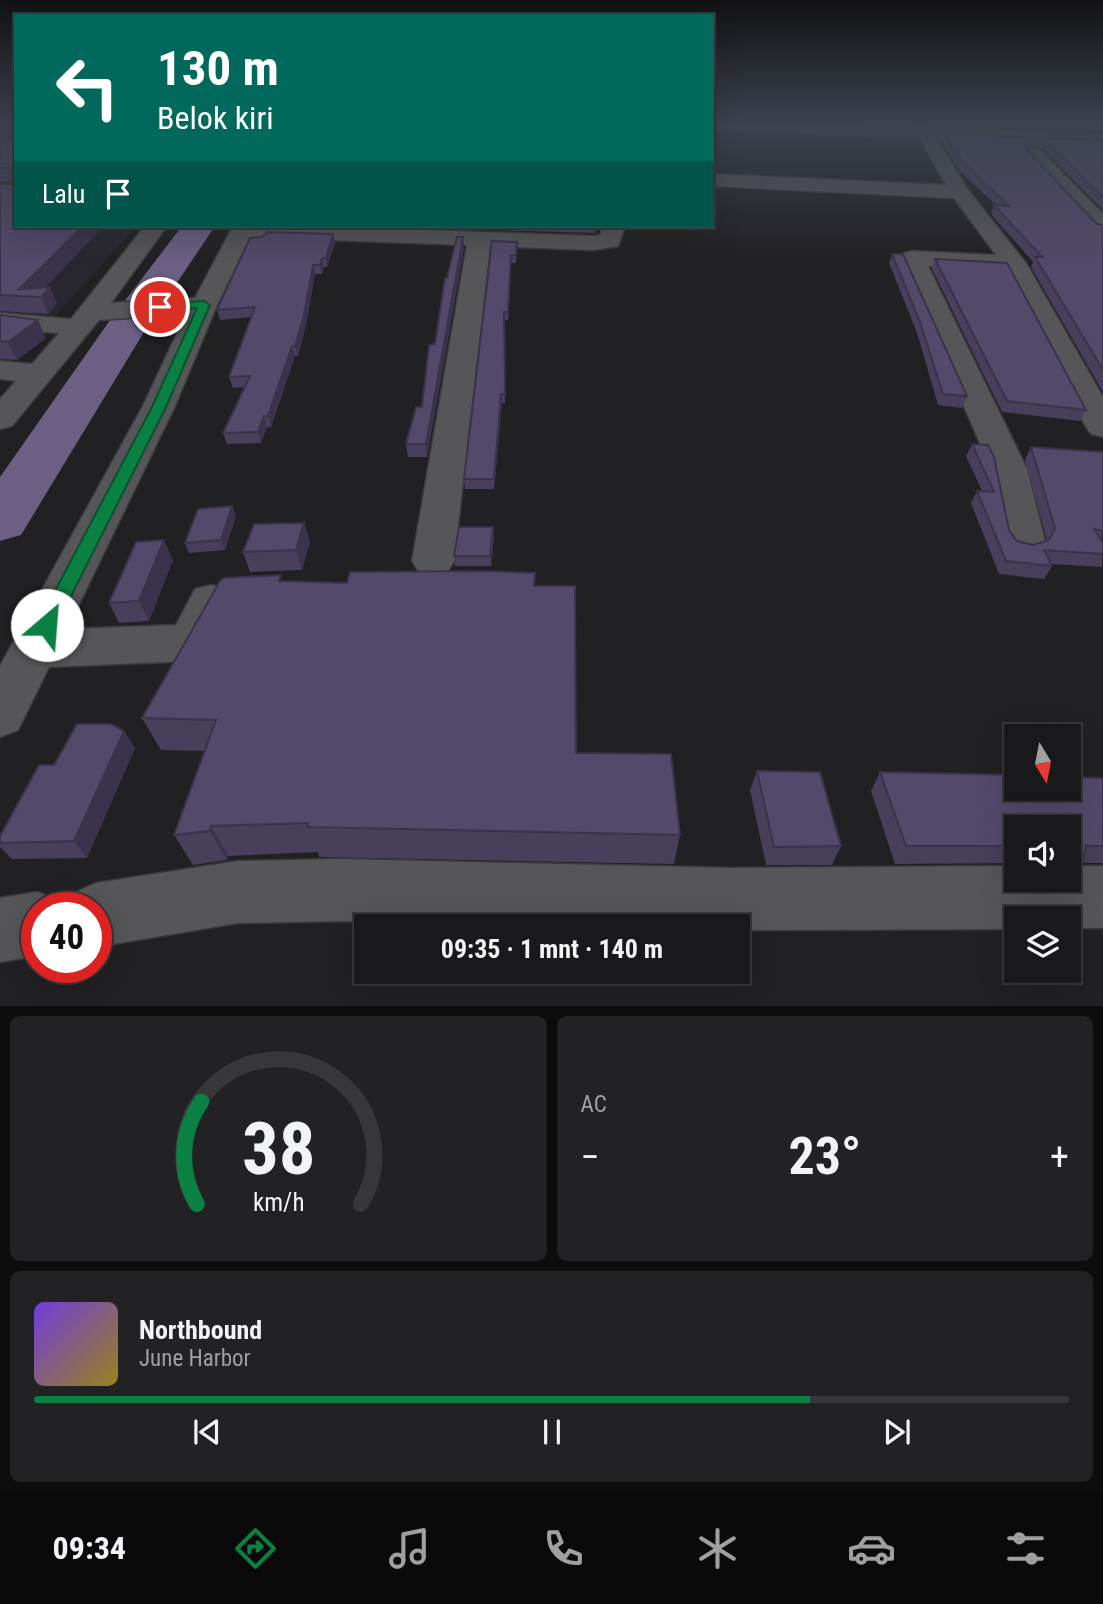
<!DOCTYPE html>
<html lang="id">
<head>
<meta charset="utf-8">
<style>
  body { margin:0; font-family:"Roboto Condensed",sans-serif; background:#222123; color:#f1f3f6; height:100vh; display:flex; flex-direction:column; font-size:26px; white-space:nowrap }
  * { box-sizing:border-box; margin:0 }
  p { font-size:23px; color:#9fa0a2 }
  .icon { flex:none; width:38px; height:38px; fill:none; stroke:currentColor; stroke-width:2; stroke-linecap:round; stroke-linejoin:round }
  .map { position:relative; height:1006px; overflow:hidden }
  .panel { display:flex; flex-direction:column; gap:10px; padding:10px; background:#0e0d0e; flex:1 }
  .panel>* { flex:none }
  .top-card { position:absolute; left:14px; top:14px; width:700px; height:214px; border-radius:0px; box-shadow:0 7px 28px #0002,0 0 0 2px #373739; background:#00695c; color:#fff; overflow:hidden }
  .needle { width:46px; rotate:170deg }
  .controls { position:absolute; left:1004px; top:724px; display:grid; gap:14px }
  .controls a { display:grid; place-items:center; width:77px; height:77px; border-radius:0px; background:#19181a; box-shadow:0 7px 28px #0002,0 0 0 2px #373739; font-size:35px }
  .speed { position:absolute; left:21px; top:892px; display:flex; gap:14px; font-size:35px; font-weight:700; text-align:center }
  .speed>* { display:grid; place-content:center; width:91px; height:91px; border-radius:50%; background:#19181a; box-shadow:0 7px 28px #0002,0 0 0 2px #373739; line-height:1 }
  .speed .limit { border:10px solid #d22; background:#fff; color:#111 }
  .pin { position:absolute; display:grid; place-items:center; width:60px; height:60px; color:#fff; margin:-30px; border:4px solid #fff; border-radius:50%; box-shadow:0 2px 7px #0007 }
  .me { position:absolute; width:77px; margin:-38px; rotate:27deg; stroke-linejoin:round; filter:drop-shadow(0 0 5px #0008) }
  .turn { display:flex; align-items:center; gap:24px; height:147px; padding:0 28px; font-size:32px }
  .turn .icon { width:91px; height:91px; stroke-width:2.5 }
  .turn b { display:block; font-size:49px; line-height:60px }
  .then { display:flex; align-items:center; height:66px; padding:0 28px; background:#0003; gap:14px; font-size:26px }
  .big { font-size:52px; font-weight:700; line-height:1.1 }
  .panel .card { flex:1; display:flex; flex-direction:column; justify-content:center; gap:10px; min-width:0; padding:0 24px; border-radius:10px; background:#222123 }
  .panel .dial { align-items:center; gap:0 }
  .dial svg { height:182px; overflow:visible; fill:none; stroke:#373739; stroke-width:7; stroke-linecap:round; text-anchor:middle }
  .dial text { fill:#f1f3f6; stroke:none }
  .song { display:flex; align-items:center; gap:21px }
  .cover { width:84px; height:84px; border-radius:10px; background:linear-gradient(135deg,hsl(260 70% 55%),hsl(50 70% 35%)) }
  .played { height:7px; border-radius:4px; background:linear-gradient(90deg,#0b8043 75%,#373739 75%) }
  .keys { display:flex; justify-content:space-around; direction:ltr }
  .heat { display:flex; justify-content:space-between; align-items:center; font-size:38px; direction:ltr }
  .panel .tiles { flex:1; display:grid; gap:10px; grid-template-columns:1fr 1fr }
  .card:last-child { grid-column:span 2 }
  .trip { position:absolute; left:354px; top:914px; width:396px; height:70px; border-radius:0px; background:#19181a; box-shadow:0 7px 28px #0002,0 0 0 2px #373739; font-weight:700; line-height:70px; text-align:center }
  .dock { display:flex; height:112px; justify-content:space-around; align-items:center; background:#0a0a0a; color:#9fa0a2 }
  .dock .icon { width:49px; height:49px }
  .dock .on { color:#0b8043 }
  .dock b { font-size:32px; color:#f1f3f6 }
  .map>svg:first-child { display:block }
  .built { fill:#28262e }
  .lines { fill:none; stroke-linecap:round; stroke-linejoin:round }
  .river { fill:#6b6084; fill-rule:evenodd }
  .minor-casing { stroke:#3a3a3c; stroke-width:3 }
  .minor { fill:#565558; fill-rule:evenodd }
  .wall { fill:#473f5c }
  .shaded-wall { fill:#3a334b }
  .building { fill:#53496b; stroke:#3a334b; stroke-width:2 }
  .route { fill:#0b8043; stroke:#07532c; stroke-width:2 }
</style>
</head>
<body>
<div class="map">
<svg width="1103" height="1006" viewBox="0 0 1103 1006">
  <rect width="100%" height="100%" fill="#212022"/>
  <path class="built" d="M0,226H137L50,322L0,319Z"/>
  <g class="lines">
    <path class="river" d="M182,226H215L144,332L21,535L0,541V477L108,323Z"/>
    <defs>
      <path id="minor" d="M712,122L914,128L911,122H927L931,128L1103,135V145L937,139L968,190L1026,263L1103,397V437L1091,434L1086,427L1005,270L928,266L1027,469L1045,541L1039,551L1025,555L1011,551L1005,541L991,469L900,258L904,253L912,251L996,255L954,198L712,186V174L946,185L920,138L712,130Z
        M1034,149L1040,150L1103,214V234L1095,232L1028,158L1025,154L1028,150Z
        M145,226H167L111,303L195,298L233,226H308L594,236L600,235L603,226H625L618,246L594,250L490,246L454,561L448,571L433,576L418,571L412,561L467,245L250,237L217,305L175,406L67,629L176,625L195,589L211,585L227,589L233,601L207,656L190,661L49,667L18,730L0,737V666L143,406L186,314L99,320L12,426L0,429V399L16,381L0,379V361L32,364L59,333L0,329V313L71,319Z
        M342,859L731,868L1017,866V880H1069V866H1103V928H1069V919H1017V929L737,930V926H549L342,921L238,923L96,947V908H67L74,893L96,883L238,861Z
        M37,892L60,901L62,908H37V956L0,962V898Z"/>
    </defs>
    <use href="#minor" class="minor-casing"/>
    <use href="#minor" class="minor"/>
  </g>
  <path class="wall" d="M16,122V226H104L45,287L57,304L48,314L0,311V184H12V182H0V142L13,138L0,142Z
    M862,122H910L909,124Z
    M929,122H1103V132L932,125Z
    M944,134L1103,140V210L1042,148H1027L1097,224L1103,225V392L1031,267L1033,262L991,214L994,205H996L958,169L942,142Z
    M360,226H599V230L594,233Z
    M492,241L517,242L516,263H511L508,320H504L505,403H502L494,489H465L464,479Z
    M335,243L327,267L323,268L322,274H315L306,325L298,356H295L271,427H267L261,443L227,444L223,433L244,387L233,388L229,377L251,317L220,320L217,310Z
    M464,248L427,457H408L406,444L422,407L447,278Z
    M892,254L967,396L962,408L938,405L917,333L889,263Z
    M935,259L1086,410L1080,421L1002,412L932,269Z
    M0,315L46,338L17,360L0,359Z
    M972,444L988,445L1009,530L1017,541L1033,545L1047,540L1025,460L1031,447L1103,452L1102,567L1051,564L1052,566L1044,579L999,574L971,503L977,491H982L966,456Z
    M232,506L236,516L225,550L189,553L185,543Z
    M304,523L310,542L302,570L250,572L243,552Z
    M494,537L491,566H455L454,556Z
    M173,560L149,621L119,623L109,603Z
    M283,581L535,586L576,753L680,835L674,864L319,857L318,852L228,856L227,860L193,865L174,835L205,751L161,750L142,718Z
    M124,731L135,748L87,858L12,859L0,847V836L54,765Z
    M757,771L841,846L832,865H766L750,790Z
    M880,772L1103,778V863H1080L1069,874V828H1017V863L895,864L871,791Z"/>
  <path class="shaded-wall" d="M12,125L16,137L0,142V128Z
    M83,226H104L36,297L19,289Z
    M594,226H599V230L594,233Z
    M333,234L335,243L327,267L326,258Z
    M463,237L464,248L427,457L426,444Z
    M511,255V263L508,320V312Z
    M322,258L323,268L322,274L320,265Z
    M313,265L315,274L306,325L298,356L295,346Z
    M50,287L57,304L48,314L41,297Z
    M38,320L46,338L17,360L8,342Z
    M292,346L295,356L271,427L268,416Z
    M501,394L502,403L494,489V479Z
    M264,416L267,427L261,443L258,432Z
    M232,506L236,516L225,550L221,540Z
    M304,523L310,542L302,570L296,550Z
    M493,527L494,537L491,566L490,556Z
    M164,540L173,560L149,621L139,601Z
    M124,731L135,748L87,858L74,841Z
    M211,826L228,856L227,860L210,831Z"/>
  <path class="building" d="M0,122H16V226H83L19,289L50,287L41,297L0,295V184H12V168H0V142L13,139L12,125L0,128Z
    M1024,122H1103V125Z
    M944,134L1103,140V197L1045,140L1029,141L1025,146L1029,152L1097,224L1103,225V370L1035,257H1042L994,205L1009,206L961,160Z
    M268,232L333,234L326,258H322L320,265H313L304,315L295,346H292L268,416H264L258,432L223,433L250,376L229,377L255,307L217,310L250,238L262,237Z
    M457,237H463L426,444H406L416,407H422L429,345L435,344L445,278H447Z
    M492,241L517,242L516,255H511L508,312H504L505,394H501L494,479H464Z
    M892,254H903L967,396L943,394L920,322Z
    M935,259L1007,263L1086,410L1007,401Z
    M0,315L38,320L8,342L0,341Z
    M972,444L988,445L994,457L1009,530L1017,541L1033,545L1049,540L1055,528L1031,447L1103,452V531L1094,529L1103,543V554L1044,550L1052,566L1006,561L977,491L994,492Z
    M232,506L221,540L185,543L198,509Z
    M304,523L296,550L243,552L254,524Z
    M459,527H493L490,556H454Z
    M164,540L139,601L109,603L136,542Z
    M485,571L535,573L534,586H575L576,753L671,754L680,835L307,827L308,823L211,826L210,831L174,835L216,720L142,718L220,581L224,578L281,575L279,581L347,583L350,572Z
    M77,724H111L124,731L74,841L0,843V836L39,765H54Z
    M757,771L820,772L841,846L774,847Z
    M880,772L1017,775V789H1069V777L1103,778V846H1086L1083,860H1069V828H1017V846H906Z"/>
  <linearGradient id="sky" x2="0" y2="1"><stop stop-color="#121213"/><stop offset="0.47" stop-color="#3d424f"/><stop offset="1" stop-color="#3d424f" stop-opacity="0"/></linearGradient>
  <rect width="1103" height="262" fill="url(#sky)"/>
  <path class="route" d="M204,301L210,305L166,407L54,630L47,632L40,630L37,625L152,407L197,308L160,311L154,307L160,304Z"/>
</svg>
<div class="controls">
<a><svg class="needle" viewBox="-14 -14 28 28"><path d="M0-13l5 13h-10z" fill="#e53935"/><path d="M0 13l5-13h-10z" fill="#9fa0a2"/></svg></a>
<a><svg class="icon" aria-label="sound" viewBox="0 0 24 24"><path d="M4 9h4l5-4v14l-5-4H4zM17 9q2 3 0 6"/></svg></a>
<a><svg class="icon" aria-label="layers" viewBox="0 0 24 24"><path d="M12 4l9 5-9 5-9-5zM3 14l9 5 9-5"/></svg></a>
</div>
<div class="speed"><div class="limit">40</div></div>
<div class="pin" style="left:160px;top:307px;background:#d93025"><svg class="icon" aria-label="arrive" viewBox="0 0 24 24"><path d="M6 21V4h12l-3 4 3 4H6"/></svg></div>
<svg class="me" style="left:47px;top:625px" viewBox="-20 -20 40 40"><circle r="19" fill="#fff"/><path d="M0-13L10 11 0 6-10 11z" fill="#0b8043"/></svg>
<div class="trip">09:35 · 1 mnt · 140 m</div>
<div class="top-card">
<div class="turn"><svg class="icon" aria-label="left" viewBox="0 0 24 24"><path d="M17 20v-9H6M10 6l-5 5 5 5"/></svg><div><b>130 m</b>Belok kiri</div></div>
<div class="then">Lalu<svg class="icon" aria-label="arrive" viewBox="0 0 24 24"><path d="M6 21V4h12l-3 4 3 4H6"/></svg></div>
</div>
</div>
<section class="panel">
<div class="tiles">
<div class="card dial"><svg viewBox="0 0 100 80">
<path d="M14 69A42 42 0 1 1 86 69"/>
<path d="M14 69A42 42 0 0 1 16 24" stroke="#0b8043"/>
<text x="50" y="56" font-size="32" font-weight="700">38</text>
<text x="50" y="72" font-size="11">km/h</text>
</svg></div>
<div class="card"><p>AC</p>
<div class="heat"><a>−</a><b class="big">23°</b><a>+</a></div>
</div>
<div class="card">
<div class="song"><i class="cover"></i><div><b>Northbound</b><p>June Harbor</p></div></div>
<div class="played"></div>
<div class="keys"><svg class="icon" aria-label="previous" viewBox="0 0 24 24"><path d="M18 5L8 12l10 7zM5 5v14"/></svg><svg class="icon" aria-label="pause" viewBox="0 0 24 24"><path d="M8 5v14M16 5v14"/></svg><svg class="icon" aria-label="next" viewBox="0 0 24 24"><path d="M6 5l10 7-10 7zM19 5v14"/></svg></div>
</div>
</div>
</section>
<nav class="dock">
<b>09:34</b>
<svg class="icon on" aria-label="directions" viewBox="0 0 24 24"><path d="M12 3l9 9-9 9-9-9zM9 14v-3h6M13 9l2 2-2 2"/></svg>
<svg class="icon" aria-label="music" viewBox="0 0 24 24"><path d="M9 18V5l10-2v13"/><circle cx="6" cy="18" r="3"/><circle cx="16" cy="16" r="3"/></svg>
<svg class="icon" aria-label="phone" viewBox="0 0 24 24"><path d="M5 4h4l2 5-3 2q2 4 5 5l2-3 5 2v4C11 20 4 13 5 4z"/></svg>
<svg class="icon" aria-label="climate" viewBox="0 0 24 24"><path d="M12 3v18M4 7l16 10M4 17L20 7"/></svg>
<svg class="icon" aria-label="car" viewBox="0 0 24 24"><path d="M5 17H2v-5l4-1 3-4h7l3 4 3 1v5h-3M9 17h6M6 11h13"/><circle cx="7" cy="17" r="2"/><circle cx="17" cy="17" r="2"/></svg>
<svg class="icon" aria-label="filters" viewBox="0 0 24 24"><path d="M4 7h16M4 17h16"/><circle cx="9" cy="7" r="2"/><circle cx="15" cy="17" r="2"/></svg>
</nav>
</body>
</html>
